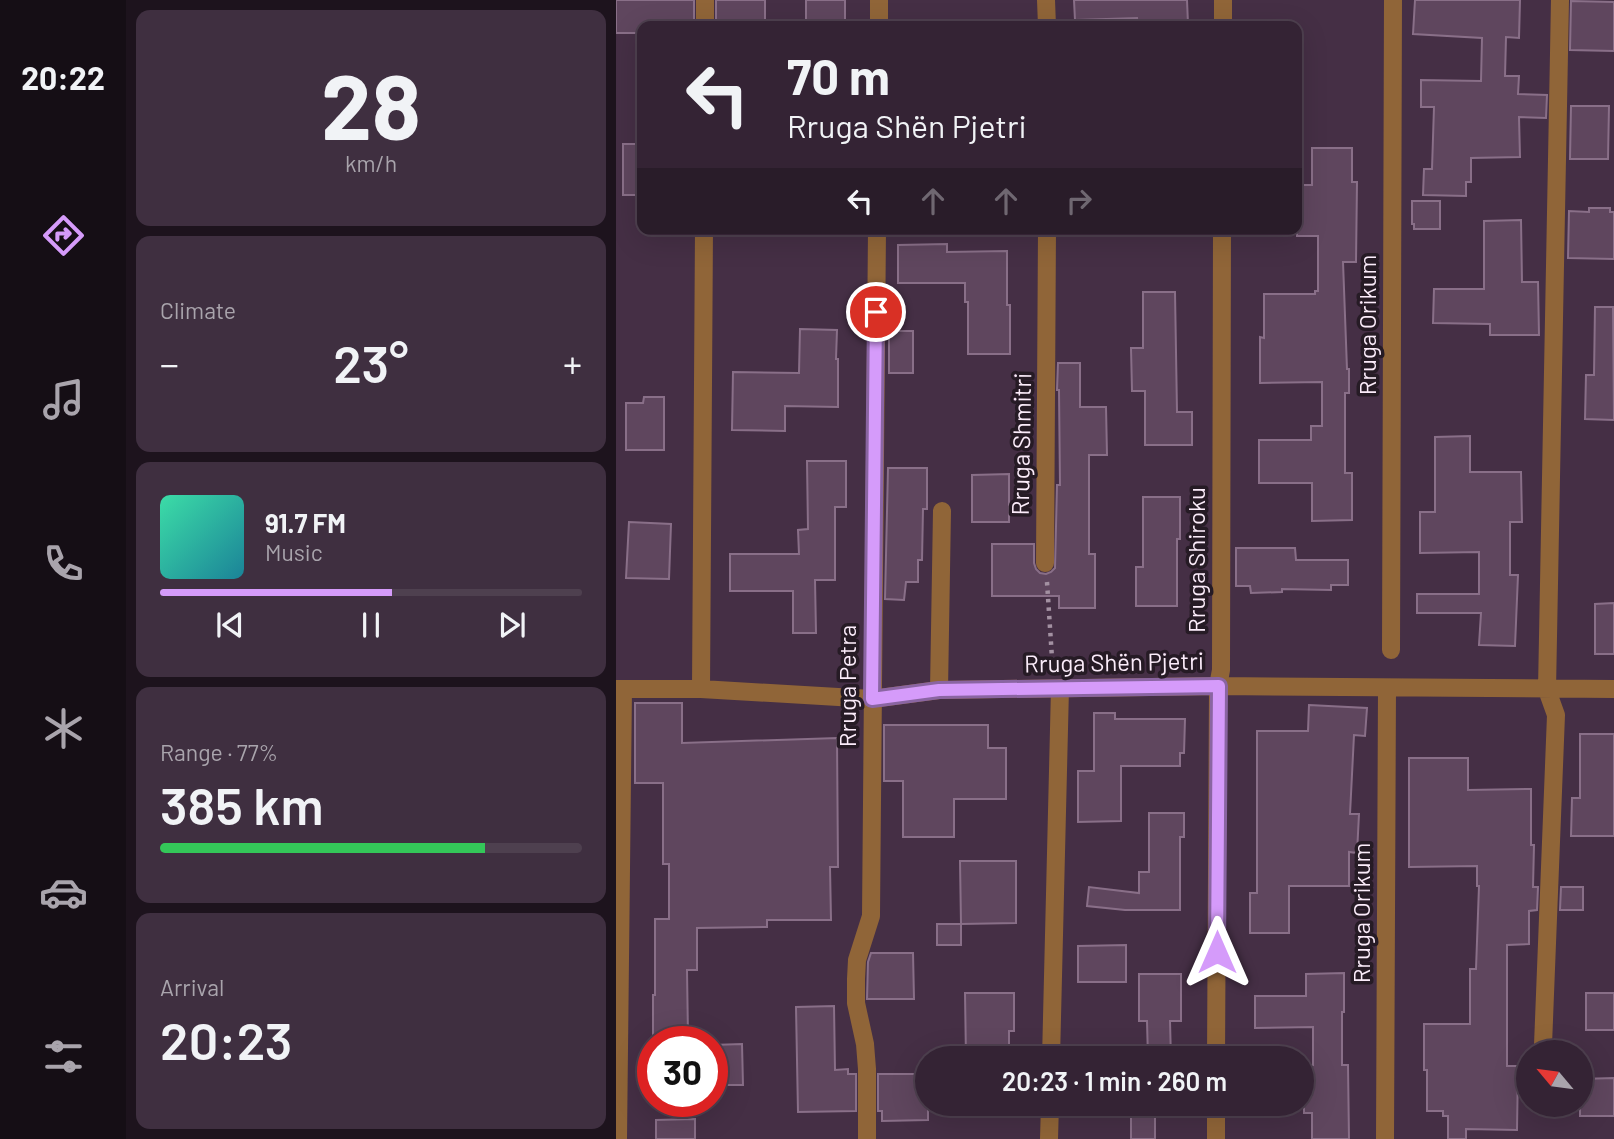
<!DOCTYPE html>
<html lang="en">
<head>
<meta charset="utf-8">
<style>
  body { margin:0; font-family:Barlow,sans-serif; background:#3f2f40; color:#f1f3f6; height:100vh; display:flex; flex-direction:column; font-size:26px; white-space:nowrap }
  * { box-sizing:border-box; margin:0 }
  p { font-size:23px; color:#a9a4ac }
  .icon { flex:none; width:38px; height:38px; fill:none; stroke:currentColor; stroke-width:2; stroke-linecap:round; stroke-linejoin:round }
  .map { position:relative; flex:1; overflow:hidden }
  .side { display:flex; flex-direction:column; gap:10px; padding:10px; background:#1d131d; width:490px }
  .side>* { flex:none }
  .hud { position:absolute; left:21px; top:21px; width:665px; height:214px; border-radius:14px; box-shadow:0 7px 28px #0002,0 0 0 2px #4e404f; background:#342334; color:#f1f3f6; overflow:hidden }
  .needle { width:46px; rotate:299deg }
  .buttons { position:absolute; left:900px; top:1040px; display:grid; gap:14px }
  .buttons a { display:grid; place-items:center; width:77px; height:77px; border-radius:50%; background:#342334; box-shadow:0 7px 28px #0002,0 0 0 2px #4e404f; font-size:35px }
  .speed { position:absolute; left:21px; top:1026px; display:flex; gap:14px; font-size:35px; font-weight:700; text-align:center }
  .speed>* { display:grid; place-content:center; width:91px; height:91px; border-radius:50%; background:#342334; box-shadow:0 7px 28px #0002,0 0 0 2px #4e404f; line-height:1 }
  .speed .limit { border:10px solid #d22; background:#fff; color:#111 }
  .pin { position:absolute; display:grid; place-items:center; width:60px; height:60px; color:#fff; margin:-30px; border:4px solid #fff; border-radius:50%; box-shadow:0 2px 7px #0007 }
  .me { position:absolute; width:77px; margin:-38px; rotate:0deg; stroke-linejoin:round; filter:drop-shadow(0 0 5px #0008) }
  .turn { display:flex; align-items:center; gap:24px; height:147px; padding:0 35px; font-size:32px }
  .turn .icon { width:91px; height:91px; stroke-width:2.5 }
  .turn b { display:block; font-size:49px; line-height:60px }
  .lanes { display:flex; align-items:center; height:66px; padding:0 35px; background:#0003; justify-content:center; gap:35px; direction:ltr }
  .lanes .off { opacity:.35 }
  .big { font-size:52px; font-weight:600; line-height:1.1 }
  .side .widget { flex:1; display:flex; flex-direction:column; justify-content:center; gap:10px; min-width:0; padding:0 24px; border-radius:14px; background:#3f2f40 }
  .side .dial { align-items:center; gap:0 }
  .dial b { font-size:91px; line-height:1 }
  .song { display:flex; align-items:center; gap:21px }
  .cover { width:84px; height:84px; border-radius:10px; background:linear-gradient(135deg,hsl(160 70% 55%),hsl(190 70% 35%)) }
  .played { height:7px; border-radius:4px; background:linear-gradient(90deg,#d59bfa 55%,#4e404f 55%) }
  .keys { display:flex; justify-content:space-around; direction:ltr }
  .heat { display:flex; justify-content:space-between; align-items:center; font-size:38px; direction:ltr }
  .charge { height:10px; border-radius:5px; background:linear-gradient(90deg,#34c759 77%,#4e404f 0) }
  .trip { position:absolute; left:299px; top:1046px; width:399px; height:70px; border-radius:35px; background:#342334; box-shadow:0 7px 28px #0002,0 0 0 2px #4e404f; font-weight:600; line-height:70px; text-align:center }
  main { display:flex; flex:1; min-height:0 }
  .menu { display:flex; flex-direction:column; width:126px; justify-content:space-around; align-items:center; background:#150e15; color:#a9a4ac }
  .menu .icon { width:49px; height:49px }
  .menu .on { color:#d59bfa }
  .menu b { font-size:32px; color:#f1f3f6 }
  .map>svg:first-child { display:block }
  .building { fill:#5f465e; stroke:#896f88; stroke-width:2 }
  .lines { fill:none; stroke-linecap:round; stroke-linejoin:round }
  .path { stroke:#a391a2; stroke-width:4.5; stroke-dasharray:3.5 5; stroke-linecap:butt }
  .minor { stroke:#906538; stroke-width:18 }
  .route-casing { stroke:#8a65a2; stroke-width:18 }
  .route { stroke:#d59bfa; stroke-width:12 }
  .labels { text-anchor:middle; stroke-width:7; stroke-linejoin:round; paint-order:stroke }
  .street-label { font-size:24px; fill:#fbecfa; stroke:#261b25 }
</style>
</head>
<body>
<main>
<nav class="menu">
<b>20:22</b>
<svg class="icon on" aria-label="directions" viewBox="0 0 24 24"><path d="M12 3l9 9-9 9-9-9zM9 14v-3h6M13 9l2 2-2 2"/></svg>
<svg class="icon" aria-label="music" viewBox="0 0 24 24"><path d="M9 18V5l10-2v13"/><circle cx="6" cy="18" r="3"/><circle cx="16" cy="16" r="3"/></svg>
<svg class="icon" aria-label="phone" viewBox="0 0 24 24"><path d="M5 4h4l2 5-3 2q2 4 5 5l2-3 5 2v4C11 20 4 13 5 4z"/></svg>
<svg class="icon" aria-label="climate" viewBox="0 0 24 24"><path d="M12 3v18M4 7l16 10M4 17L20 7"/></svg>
<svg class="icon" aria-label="car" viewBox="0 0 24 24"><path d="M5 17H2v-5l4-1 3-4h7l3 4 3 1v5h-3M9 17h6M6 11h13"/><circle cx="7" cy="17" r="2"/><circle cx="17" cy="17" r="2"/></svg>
<svg class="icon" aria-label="filters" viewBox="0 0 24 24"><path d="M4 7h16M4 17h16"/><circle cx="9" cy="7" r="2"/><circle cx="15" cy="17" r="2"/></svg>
</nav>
<section class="side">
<div class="widget dial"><b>28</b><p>km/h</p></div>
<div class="widget"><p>Climate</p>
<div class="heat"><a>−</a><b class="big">23°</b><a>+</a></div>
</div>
<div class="widget">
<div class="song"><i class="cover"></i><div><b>91.7 FM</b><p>Music</p></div></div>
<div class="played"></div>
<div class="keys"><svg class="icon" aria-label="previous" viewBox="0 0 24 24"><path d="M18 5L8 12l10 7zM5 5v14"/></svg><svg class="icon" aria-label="pause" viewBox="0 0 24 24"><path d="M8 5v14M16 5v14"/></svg><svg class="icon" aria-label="next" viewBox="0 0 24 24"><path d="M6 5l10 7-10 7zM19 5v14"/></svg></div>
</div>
<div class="widget"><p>Range · 77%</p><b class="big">385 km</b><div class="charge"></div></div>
<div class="widget"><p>Arrival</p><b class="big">20:23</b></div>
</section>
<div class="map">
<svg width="998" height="1139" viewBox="0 0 998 1139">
  <rect width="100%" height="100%" fill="#452f45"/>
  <path class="building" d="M0,0H78V21H76V26H26V33H0Z
    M100,0H149V20L100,21Z
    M190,0H229V26H190Z
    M458,0H571L572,24L522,25L521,18L459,20Z
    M799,0H904L903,38L890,37L889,76H903L902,94L931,95L930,118L903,117L904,157L855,158V182H850V196L807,195L808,169H816L818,107H805V80L865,81L866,38L797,34Z
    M955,1L998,2V51L954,50Z
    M955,106H993L992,159H954Z
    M7,144H26V195H7Z
    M696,148H736V182H741L740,262H727L731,369H733V393H729V473H736V520L696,521V483H643V440H695V426H706V382L644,383V337L648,338V294H699V291H702V236H681V185H696Z
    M796,201H824V229H798V224H796Z
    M973,208H994V212H998V259L952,258L953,211L973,212Z
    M905,220L906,282H922L923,335H874V324L817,323L818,289H868V221Z
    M331,244V252L391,251V305H394V354H352V302H349V283H282V245Z
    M527,292H559L561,412H576V445H529V391H516L515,348H527Z
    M979,307H997L998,420L969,419L970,375H978Z
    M184,329L221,330L220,359H222V407L169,406V431L116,430L117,372L183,373Z
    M273,331H297V373H273Z
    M442,363H464V407H490L491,455H473V554H479V608H443V596H376V544H418V563L420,569L424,573L430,574L435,572L439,568L441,485H444L443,390H441Z
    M28,397H48V450H10V403H27Z
    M854,436V472H905L906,522H894V575H902L899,646L863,645L865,613H801V594H863V552L804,553V512H819V437Z
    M191,461H230V507H219V580H199L200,633H177V591H114V554H183L182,530L192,529Z
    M272,468H311V509H307L306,560H302V582H290L288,600L269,599Z
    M393,474V522H356V475Z
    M527,497H564V539H561V606H520V567H527Z
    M13,522L55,524L53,579L10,578Z
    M620,548H679L680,560H732V585H715V590L666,589V592L635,593L634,586H620Z
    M998,603V654H979V604Z
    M19,703H66V743L221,738L222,867H214L215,920H151V927L81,928V970H71L72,1037H37V995H39V919H53V864H47V783H19Z
    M693,705L751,708L749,736L738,735L734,814H743L741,853L733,852V886H673V933H634V893H641V731H692Z
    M478,713H499V719H569L568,753H564V766H505V821L462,822V771H478Z
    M268,725H372V748H390V799H338V837H287V781H268Z
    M964,734H998V836H955L956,798H964Z
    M793,758H852V790L915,789V845H918L917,887H922L921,910L913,911V944L891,945V1066H902L901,1130L850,1129V1139H832V1116H827V1111H811V1070H808V1024H854V969H860L863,886H861V866L793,867Z
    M533,813H568V837H564V910H509L471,906L473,887L523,893V872H533Z
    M344,861H400V923L345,924Z
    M945,887H967V910H944Z
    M321,924H345V945H321Z
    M510,945V982H462V946Z
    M255,953H297L298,999H251L252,962Z
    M728,973V1012H726V1065H732L733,1139H696V1113H688V1065H697V1027L639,1028V996H690V974Z
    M523,974H565V1021H554L555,1059H532L531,1021H523Z
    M349,993H398V1031H393V1059H350Z
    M970,993H998V1030H970Z
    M218,1006L219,1070L232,1069V1074H240V1111L182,1112L180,1007Z
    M126,1044L127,1085H96V1045Z
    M262,1074H312V1120L266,1121V1111H262Z
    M998,1078V1116H964V1079Z
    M515,1115H539V1139H515Z
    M79,1119V1139H40V1120Z"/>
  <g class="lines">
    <path class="path" d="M431,582L436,658L439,670"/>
    <path class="minor" d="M430,0L431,26
      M89,26V0
      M263,26V0
      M607,26V0
      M429,563L431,229
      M775,650L777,0
      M0,689H85L256,699L323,690L602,686L998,689
      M85,689L88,229
      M323,690L326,511
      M927,1045L940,715L931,690L944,0
      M435,1059L444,688
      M600,1059L602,686L605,670L606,229
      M2,1139L7,689
      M251,1139V1069L249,1044L240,1003V979L241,960L255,916L261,229
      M433,1139L434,1104
      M600,1139V1104
      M769,1139L771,688"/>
  </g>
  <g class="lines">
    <defs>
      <path id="route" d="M260,312L256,699L323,690L603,686L601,952"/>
    </defs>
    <use href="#route" class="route-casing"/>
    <use href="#route" class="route"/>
  </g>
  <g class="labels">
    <g class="street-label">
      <text transform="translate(752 325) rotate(-90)" y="8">Rruga Orikum</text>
      <text transform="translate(406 444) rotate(-89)" y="8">Rruga Shmitri</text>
      <text transform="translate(581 560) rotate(-90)" y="8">Rruga Shiroku</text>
      <text transform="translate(498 663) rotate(-1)" y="8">Rruga Shën Pjetri</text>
      <text transform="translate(232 686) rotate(-90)" y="8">Rruga Petra</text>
      <text transform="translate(746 913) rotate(-90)" y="8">Rruga Orikum</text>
    </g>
  </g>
</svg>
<div class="buttons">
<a><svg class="needle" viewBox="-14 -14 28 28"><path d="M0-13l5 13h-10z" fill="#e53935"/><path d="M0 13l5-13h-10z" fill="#a9a4ac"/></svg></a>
</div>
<div class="speed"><div class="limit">30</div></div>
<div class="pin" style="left:260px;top:312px;background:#d93025"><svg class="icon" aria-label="arrive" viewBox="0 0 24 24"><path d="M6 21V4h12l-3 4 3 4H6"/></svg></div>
<svg class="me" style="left:601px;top:952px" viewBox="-20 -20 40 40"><path d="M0-17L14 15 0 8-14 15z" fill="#d59bfa" stroke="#fff" stroke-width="4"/></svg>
<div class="trip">20:23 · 1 min · 260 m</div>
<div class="hud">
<div class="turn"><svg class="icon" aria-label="left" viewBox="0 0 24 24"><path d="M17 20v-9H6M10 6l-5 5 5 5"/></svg><div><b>70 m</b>Rruga Shën Pjetri</div></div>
<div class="lanes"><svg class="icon" aria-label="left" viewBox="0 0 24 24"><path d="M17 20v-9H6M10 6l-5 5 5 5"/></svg><svg class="icon off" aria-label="ahead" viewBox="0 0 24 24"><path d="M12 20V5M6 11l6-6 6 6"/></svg><svg class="icon off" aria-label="ahead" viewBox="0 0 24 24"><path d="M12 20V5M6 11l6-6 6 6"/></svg><svg class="icon off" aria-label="right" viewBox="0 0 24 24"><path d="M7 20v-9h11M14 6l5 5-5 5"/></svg></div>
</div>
</div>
</main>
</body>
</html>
